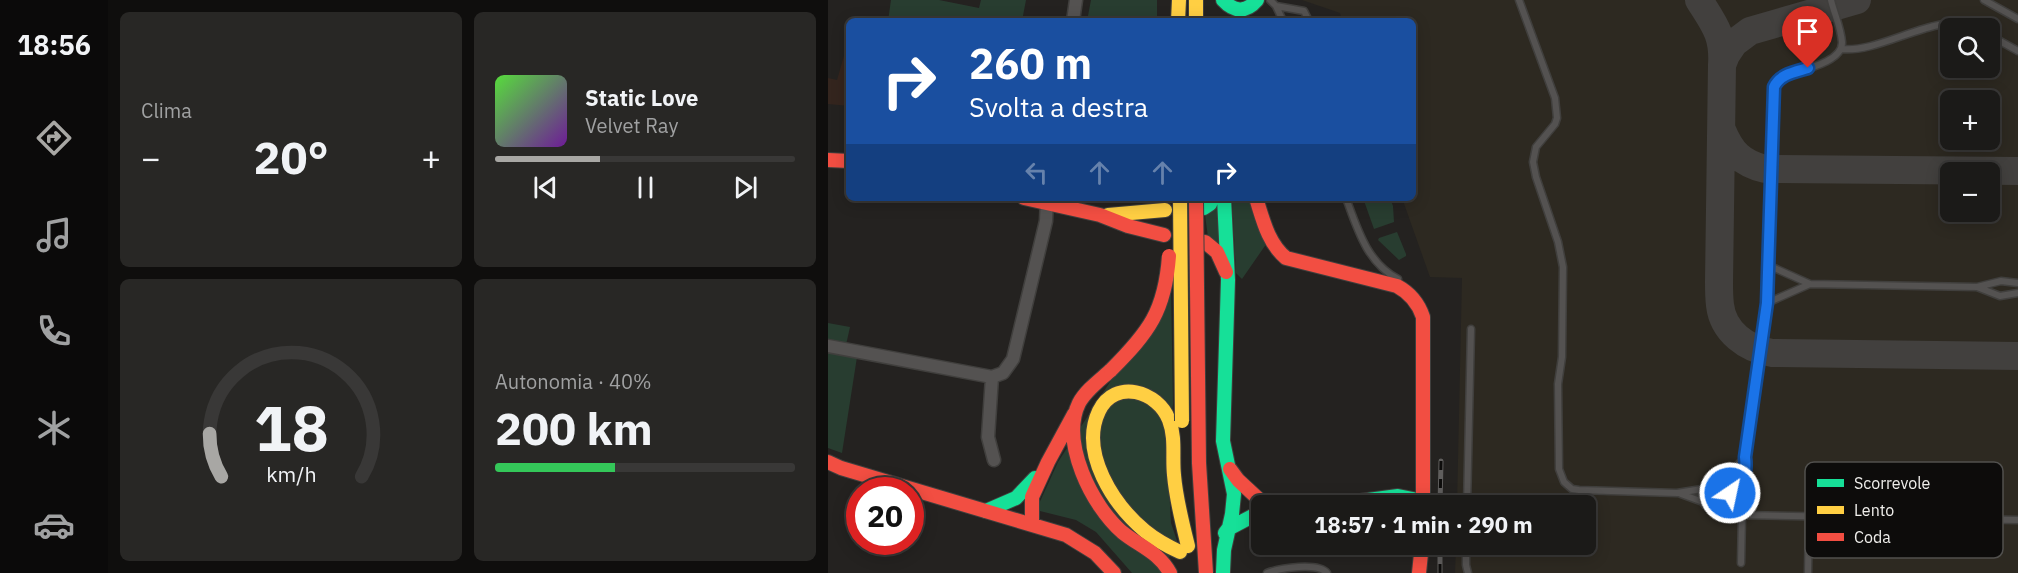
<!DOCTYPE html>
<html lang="it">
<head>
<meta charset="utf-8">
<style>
  body { margin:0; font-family:"IBM Plex Sans",sans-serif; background:#282725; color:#f1f3f6; height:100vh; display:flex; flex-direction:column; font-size:22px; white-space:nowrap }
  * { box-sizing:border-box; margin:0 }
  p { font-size:20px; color:#a0a1a2 }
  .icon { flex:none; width:33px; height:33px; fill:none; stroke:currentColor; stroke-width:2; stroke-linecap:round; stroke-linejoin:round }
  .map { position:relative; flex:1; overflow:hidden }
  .drawer { display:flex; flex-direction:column; gap:12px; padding:12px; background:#0f0e0d; width:720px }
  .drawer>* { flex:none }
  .hud { position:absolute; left:18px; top:18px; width:570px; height:183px; border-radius:9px; box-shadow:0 3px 15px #0003,0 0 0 2px #393837; background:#1a4fa0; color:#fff; overflow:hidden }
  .buttons { position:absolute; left:1112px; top:18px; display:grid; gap:12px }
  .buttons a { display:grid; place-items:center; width:60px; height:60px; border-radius:9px; background:#1b1a18; box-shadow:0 3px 15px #0003,0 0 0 2px #393837; font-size:30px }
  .speed { position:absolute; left:18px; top:477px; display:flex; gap:12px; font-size:30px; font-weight:700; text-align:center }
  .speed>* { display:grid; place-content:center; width:78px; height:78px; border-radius:50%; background:#1b1a18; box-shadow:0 3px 15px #0003,0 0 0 2px #393837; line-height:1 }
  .speed .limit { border:9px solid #d22; background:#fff; color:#111 }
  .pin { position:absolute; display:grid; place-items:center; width:51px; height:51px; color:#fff; margin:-62px -26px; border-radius:50% 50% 50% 0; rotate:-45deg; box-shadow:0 0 6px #0007 }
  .pin .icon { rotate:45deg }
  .me { position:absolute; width:66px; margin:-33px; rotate:34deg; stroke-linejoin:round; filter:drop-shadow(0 0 4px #0008) }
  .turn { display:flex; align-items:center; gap:21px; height:126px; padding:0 24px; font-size:27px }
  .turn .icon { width:78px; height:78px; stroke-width:2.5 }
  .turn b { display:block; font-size:42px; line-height:51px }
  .lanes { display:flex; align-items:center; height:57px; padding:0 24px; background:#0003; justify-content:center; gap:30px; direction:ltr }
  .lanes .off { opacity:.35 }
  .big { font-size:45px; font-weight:700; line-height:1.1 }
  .drawer .tile { flex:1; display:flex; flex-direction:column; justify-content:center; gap:9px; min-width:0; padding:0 21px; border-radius:9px; background:#282725 }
  .drawer .dial { align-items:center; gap:0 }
  .dial svg { height:156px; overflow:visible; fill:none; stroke:#393837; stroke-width:7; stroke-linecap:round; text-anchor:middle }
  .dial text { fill:#f1f3f6; stroke:none }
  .song { display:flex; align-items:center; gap:18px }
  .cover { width:72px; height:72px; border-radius:9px; background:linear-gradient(135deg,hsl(110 70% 55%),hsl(280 70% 35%)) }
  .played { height:6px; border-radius:3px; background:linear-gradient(90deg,#a8a7a4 35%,#393837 35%) }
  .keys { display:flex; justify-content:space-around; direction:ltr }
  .heat { display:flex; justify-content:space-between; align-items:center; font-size:33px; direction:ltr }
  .charge { height:9px; border-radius:4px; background:linear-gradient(90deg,#34c759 40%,#393837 0) }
  .drawer .tiles { flex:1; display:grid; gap:12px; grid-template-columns:repeat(2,1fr) }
  .trip { position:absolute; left:423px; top:495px; width:345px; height:60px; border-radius:9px; background:#1b1a18; box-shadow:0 3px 15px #0003,0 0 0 2px #393837; font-weight:700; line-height:60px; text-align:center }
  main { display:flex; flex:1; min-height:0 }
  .menu { display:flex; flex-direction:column; width:108px; justify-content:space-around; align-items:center; background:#0b0a0a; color:#a0a1a2 }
  .menu .icon { width:42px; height:42px }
  .menu .selected { color:#a8a7a4 }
  .menu b { font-size:27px; color:#f1f3f6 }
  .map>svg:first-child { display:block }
  .built { fill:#2d2921; fill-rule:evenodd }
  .education { fill:#34251e }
  .green { fill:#283d30 }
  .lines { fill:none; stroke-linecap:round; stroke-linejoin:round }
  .taxiway { stroke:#42403e; stroke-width:28 }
  .lane-casing { stroke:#403f3d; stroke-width:9 }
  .street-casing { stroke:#403f3d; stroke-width:15 }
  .fast-casing { stroke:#403f3d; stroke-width:16 }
  .slow-casing { stroke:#403f3d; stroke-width:16 }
  .jam-casing { stroke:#403f3d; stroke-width:16 }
  .lane { stroke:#545251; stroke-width:6 }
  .street { stroke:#545251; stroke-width:12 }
  .fast { stroke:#16e098; stroke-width:14 }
  .slow { stroke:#ffcf43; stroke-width:14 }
  .jam { stroke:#f24e42; stroke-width:14 }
  .rail-casing { stroke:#605e5d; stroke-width:5 }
  .rail { stroke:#0d0c0b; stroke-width:3; stroke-dasharray:9; stroke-linecap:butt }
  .slow-bridge-casing { stroke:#403f3d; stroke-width:16; stroke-linecap:butt }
  .jam-bridge-casing { stroke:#403f3d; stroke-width:16; stroke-linecap:butt }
  .slow-bridge { stroke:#ffcf43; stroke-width:14 }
  .jam-bridge { stroke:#f24e42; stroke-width:14 }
  .route-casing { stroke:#114b97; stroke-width:15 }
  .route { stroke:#1a73e8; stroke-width:10 }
  .key { fill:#0d0c0b; stroke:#51504e; stroke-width:1.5 }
  .key-label { font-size:16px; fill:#efeeeb }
</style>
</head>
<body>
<main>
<nav class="menu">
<b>18:56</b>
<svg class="icon selected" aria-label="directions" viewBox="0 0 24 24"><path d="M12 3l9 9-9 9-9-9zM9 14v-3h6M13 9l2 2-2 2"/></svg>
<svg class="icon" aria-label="music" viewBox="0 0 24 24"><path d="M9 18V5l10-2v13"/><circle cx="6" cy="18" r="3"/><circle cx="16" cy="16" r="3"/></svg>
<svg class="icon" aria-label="phone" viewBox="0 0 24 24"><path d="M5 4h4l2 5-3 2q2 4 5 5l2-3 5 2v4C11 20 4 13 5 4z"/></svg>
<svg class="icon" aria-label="climate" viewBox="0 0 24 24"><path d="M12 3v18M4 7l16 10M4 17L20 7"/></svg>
<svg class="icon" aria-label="car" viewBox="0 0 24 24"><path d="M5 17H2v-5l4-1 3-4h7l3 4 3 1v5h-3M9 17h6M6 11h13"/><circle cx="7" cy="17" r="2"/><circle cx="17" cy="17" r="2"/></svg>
</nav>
<section class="drawer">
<div class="tiles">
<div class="tile"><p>Clima</p>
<div class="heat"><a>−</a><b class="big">20°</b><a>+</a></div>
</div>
<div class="tile">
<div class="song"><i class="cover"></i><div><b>Static Love</b><p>Velvet Ray</p></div></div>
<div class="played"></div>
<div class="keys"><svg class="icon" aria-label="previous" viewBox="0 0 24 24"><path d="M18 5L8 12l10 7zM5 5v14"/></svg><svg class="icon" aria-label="pause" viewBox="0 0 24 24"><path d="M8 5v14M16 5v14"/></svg><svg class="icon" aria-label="next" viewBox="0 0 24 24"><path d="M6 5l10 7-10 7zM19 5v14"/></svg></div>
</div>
<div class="tile dial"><svg viewBox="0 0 100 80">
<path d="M14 69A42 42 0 1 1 86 69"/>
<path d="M14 69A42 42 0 0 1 8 47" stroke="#a8a7a4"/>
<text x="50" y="56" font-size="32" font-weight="700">18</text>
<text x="50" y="72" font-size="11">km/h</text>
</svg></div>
<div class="tile"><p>Autonomia · 40%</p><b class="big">200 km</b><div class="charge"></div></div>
</div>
</section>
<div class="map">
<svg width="1190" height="573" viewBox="0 0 1190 573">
  <rect width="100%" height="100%" fill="#242220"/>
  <path class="built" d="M474,0H1190V573H627L628,545L758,544V506L629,505L634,278L602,277L574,198H585V21H514L512,13ZM1122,28H1161V68H1122ZM1122,100H1161V140H1122ZM1122,172H1161V212H1122Z"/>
  <path class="education" d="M17,52L21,53V106L0,104V78L9,80Z"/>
  <path class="green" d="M63,0H111L151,8L153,0H198L194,21H60Z
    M263,0H329V21H259Z
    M404,198H425L441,240L414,279L408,273Z
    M535,198H562L565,206L566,222L546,229Z
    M389,204L391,244L380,237L377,215Z
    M569,232L578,254V256L571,260L550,240L551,238Z
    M343,288L345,404L339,452L343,523L349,541L334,573H304L268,532L248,520L212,511L209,508L230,462Z
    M0,323L22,327L16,354L29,357L14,453L0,448Z"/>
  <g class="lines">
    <path class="taxiway" d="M871,0C886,24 896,35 894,65
      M1029,0L922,31L906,43L898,55L894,65L891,282C891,289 891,297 892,305C895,332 919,349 944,353L1190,356
      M894,130C903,152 913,163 937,169L1190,171"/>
    <defs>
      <path id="lane" d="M442,0L448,6L455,21
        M691,0L727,98L729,118L727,124L708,147L705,162L708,177L730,242L735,267L734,357L730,384L731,469L736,482L744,489L751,490L849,493L874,489
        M1156,0L1190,19
        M448,6L476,11L481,21
        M1161,35L1190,51
        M1013,49C1054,54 1113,8 1150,28
        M518,198C529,228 539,263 570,279
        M942,266L982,284L1149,287L1173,281L1190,283
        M1149,287L1172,296L1190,293
        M939,303L982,284
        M873 495a15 15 0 1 1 30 0a15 15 0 1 1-30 0Z
        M894,482L917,457
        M902,493C916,482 919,474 917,457L939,303L946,87L952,78L956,76C972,70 1015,63 1014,42C1013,28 1006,13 1003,0
        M853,494L875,502
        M900,503L911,505L914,515
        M639,506L643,329
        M638,544V565L640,573
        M913,563L914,515L1190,520
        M439,573C452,568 490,562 499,573
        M980,573L981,516"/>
      <path id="street" d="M245,21L248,0
        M0,346L164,377L175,373L185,359L218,221L219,198
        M164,377L160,437L166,460"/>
      <path id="fast" d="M395,0C406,12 418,13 429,0
        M376,208L382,204L384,198
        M446,506L470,501L525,502L570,496L585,499L591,506
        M158,511L188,498L207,478
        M397,533L400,529L434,511
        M395,572L396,550L404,514L406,494L395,441L400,280L396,198"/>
      <path id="slow" d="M368,0V21
        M350,21L351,0
        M280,215L337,210
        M352,552C339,546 328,540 317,531C286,505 251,453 271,411C287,378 330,391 341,420C348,438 344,457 346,475C348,499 354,522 360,546"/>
      <path id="jam" d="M0,160L21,161
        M196,198L272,215L300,226L336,235
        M428,198C435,220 440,243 458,258L569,286C582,293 590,302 595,317V506
        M377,242L389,252L398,272
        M283,370C272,380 258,390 251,403C232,442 264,506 294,532C311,546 331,552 342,573
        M0,462L13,468L238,535L267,553L286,573
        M402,469L410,480L438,506
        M204,524V497L220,462L246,414
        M591,573L594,544"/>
    </defs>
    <use href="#lane" class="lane-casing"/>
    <use href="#street" class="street-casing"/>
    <use href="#fast" class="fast-casing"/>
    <use href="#slow" class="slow-casing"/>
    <use href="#jam" class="jam-casing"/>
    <use href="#lane" class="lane"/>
    <use href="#street" class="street"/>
    <use href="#fast" class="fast"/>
    <use href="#slow" class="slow"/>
    <use href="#jam" class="jam"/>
    <defs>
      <path id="rail" d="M612,506L613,461
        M612,573V544"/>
    </defs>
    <use href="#rail" class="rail-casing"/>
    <use href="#rail" class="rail"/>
    <defs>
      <path id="slow-bridge" d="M352,198L354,421"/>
      <path id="jam-bridge" d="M368,198L371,463L378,573
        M283,370C321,332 337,311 341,256"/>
    </defs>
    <use href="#slow-bridge" class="slow-bridge-casing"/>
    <use href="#jam-bridge" class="jam-bridge-casing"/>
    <use href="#slow-bridge" class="slow-bridge"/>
    <use href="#jam-bridge" class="jam-bridge"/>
  </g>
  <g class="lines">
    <defs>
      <path id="route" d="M902,493C916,482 919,474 917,457L939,303L946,87C952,74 967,72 980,68"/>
    </defs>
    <use href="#route" class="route-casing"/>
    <use href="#route" class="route"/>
  </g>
  <rect x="977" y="462" width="198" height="96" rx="9" class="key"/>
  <rect x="989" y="479" width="27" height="8" fill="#16e098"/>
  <rect x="989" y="506" width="27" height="8" fill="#ffcf43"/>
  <rect x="989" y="533" width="27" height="8" fill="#f24e42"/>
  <g class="key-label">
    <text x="1026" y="489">Scorrevole</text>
    <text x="1026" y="516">Lento</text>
    <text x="1026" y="543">Coda</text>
  </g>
</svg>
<div class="buttons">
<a><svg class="icon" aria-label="search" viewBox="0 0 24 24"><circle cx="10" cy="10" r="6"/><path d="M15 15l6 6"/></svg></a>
<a>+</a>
<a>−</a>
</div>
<div class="speed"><div class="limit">20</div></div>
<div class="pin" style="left:980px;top:68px;background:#d93025"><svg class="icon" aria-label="arrive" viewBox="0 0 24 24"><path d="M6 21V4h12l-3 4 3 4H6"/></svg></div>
<svg class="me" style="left:902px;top:493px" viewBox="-20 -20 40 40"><circle r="17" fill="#1a73e8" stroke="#fff" stroke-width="3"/><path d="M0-11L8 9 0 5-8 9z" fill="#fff"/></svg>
<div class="trip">18:57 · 1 min · 290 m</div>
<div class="hud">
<div class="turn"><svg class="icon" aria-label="right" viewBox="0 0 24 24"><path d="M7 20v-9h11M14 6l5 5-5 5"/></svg><div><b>260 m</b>Svolta a destra</div></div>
<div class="lanes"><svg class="icon off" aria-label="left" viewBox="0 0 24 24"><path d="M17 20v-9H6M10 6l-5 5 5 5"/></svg><svg class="icon off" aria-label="ahead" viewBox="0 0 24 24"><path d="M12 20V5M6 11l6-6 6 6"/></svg><svg class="icon off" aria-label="ahead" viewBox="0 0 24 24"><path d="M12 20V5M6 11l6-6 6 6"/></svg><svg class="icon" aria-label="right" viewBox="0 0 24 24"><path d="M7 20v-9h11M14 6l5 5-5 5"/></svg></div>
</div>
</div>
</main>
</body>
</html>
